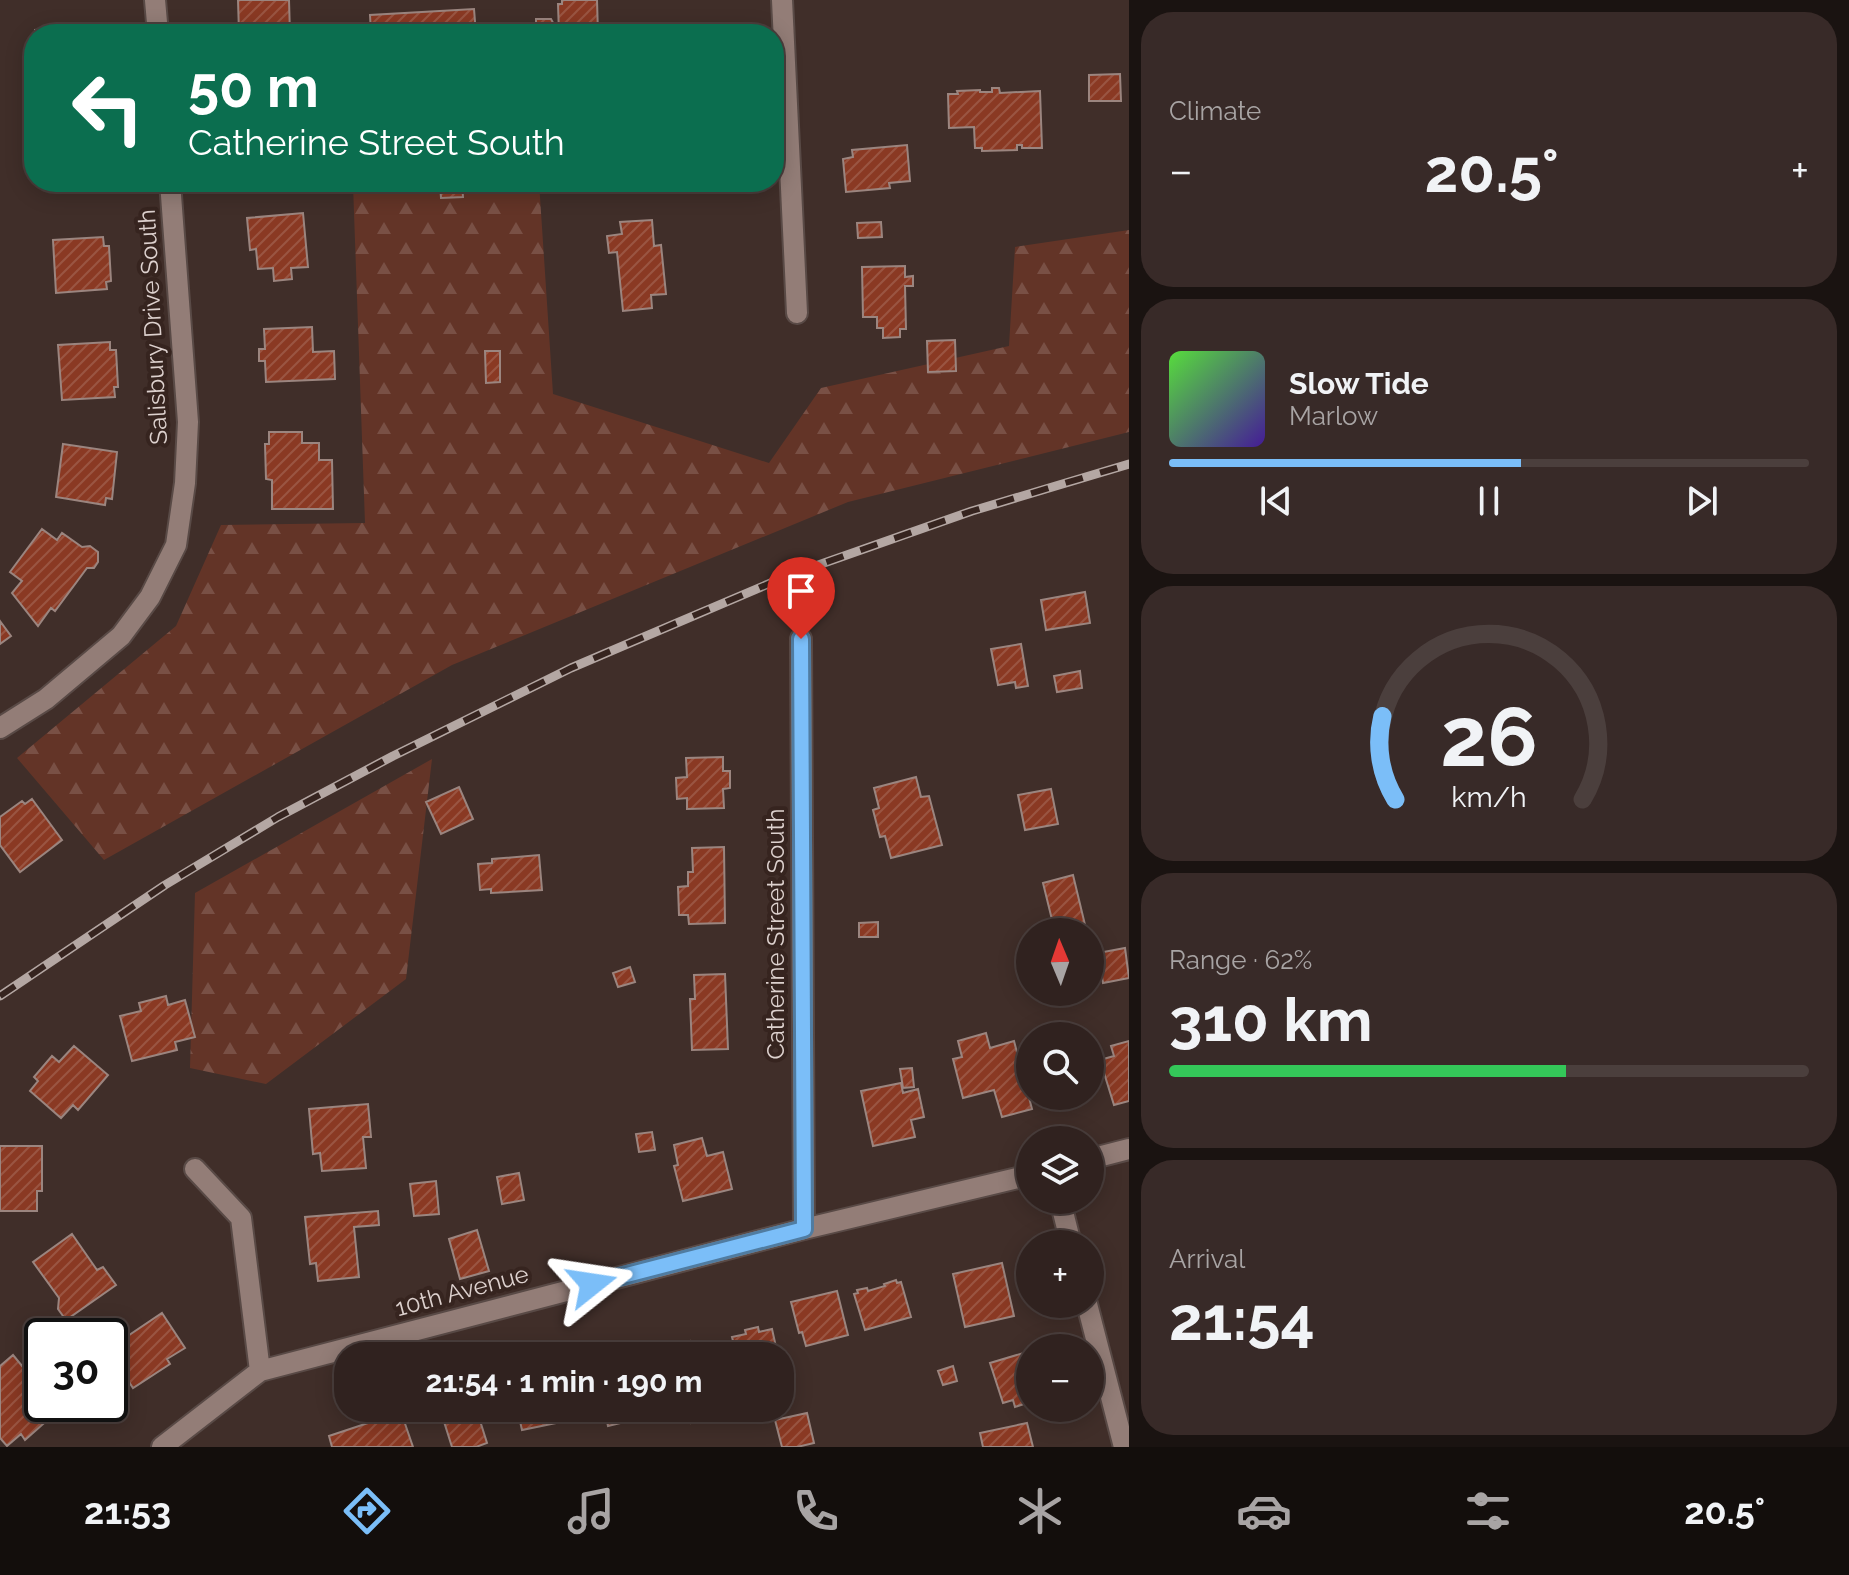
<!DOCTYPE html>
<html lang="en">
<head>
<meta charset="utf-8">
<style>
  body { margin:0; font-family:Raleway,sans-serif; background:#382a28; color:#f1f3f6; height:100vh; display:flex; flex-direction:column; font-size:30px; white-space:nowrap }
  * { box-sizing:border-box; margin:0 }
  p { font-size:26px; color:#a8a4a4 }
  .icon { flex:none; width:44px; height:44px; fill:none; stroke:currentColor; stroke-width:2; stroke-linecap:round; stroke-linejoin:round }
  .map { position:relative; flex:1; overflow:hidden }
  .details { display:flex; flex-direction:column; gap:12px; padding:12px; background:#1a1311; width:720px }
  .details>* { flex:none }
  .hud { position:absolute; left:24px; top:24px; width:760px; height:168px; border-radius:32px; box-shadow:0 4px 20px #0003,0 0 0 2px #4b3f3d; background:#0b6e4f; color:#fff; overflow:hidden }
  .needle { width:52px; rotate:358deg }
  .controls { position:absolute; left:1016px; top:918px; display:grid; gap:16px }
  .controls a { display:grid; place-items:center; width:88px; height:88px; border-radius:50%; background:#30221f; box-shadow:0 4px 20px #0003,0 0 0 2px #4b3f3d; font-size:40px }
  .speed { position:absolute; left:24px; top:1318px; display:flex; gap:16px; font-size:40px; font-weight:700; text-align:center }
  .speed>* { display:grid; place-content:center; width:104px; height:104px; border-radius:50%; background:#30221f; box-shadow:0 4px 20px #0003,0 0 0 2px #4b3f3d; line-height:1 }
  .speed .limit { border:4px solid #111; border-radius:12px; background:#fff; color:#111 }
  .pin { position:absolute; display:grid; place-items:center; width:68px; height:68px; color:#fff; margin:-82px -34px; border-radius:50% 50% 50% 0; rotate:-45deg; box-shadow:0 0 8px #0007 }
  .pin .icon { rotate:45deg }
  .me { position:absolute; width:88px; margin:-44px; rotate:75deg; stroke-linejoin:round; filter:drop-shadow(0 0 6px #0008) }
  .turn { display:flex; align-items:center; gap:28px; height:168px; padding:0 32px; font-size:36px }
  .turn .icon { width:104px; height:104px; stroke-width:2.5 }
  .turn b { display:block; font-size:56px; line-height:68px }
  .big { font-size:60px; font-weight:700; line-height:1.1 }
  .details .card { flex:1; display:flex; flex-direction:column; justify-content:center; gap:12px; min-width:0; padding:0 28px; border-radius:32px; background:#382a28 }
  .details .dial { align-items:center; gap:0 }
  .dial svg { height:208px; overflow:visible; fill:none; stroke:#4b3f3d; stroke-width:7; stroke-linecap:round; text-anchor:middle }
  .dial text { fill:#f1f3f6; stroke:none }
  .song { display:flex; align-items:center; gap:24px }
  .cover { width:96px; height:96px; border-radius:12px; background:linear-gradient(135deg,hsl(110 70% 55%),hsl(260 70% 35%)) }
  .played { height:8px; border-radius:4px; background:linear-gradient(90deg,#7bbef8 55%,#4b3f3d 55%) }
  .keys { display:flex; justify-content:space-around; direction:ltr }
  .heat { display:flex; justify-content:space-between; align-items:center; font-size:44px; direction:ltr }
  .charge { height:12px; border-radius:6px; background:linear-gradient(90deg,#34c759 62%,#4b3f3d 0) }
  .trip { position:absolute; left:334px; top:1342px; width:460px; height:80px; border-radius:32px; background:#30221f; box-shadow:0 4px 20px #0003,0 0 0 2px #4b3f3d; font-weight:700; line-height:80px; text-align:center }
  .tabs { display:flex; height:128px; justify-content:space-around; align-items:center; background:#130e0c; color:#a8a4a4 }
  .tabs .icon { width:56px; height:56px }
  .tabs .current { color:#7bbef8 }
  .tabs b { font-size:36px; color:#f1f3f6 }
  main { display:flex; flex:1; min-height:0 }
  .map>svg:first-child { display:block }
  .forest { fill:url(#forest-firs) }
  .building { fill:url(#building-hatch); stroke:#9b857f; stroke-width:2 }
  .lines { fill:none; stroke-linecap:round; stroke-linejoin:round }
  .minor-casing { stroke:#594a46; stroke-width:24 }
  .minor { stroke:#937d77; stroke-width:20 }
  .rail-casing { stroke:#b4a7a3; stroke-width:9 }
  .rail { stroke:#36241f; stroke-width:6; stroke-dasharray:18; stroke-linecap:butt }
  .route-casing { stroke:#507ca1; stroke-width:20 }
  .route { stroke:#7bbef8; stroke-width:14 }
  .labels { text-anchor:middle; stroke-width:8; stroke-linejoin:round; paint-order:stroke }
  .street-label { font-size:24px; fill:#ddd1ce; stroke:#36241f }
</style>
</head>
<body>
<main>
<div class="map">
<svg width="1129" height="1447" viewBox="0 0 1129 1447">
  <defs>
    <pattern id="forest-firs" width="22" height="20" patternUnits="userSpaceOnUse" patternTransform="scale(2)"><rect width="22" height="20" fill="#633427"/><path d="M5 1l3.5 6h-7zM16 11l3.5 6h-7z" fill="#795045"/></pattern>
    <pattern id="building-hatch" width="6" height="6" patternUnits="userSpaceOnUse" patternTransform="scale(2)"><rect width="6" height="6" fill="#8a3923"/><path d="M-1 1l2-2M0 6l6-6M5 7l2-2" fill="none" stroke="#9a5542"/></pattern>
  </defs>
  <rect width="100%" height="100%" fill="#402e29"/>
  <path class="forest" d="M396,182H539L553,394L769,463L821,388L1009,346L1015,247L1129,230V432L848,502L452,665L104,860L17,758L176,626L221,525L365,523L353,184Z
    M432,759L406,979L266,1084L190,1068L195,893Z"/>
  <path class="building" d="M238,0H289L290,34L239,33Z
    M562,0H597L598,34H515V29H536V19H551L559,34L558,4H562Z
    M474,9L476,34H371L370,15Z
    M86,26L87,33L92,32V34H35V30Z
    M1120,74L1121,101H1089V75Z
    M992,88H999L1000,93L1040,91L1042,148H1022V145H1017V150L982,151V148H975L974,127L949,128L948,94H958L957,91L980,90V92H992Z
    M907,145L910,181L889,183L890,188L846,192L843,159L853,157L852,150Z
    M49,182H100L101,188L49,191Z
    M462,183L463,197L441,198L440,184Z
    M303,213L308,267L291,268L292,279L274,281L273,268L258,269L256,249L250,250L247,218Z
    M652,220L654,246L661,245L666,294L651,295L652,308L623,311L617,252L609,253L607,236L622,234L620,222Z
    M881,222L882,237L858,238L857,223Z
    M103,237L104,246H109L111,281L106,282L107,289L56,293L53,240Z
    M905,266V277L913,276V286H905L906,329H900V337L883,338V328H877V317H863L862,267Z
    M312,327L313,352L334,351L335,379L266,382L265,361H259V349H265L264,329Z
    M955,340L956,371L928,372L927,341Z
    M110,342V350H116L118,387H114L115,397L62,400L58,345Z
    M485,351H500V382L486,383Z
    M269,432H302V443H319V460H332L333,509H272V480L266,479L265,444H269Z
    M63,444L117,452L112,499L106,498L105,505L56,497Z
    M42,529L57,540L62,533L82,547L90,546L98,552V562L94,568H87L55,611L51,608L38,626L12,593L22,581L10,572Z
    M1085,592L1090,623L1046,630L1041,600Z
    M0,621L11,636L0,644Z
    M1021,644L1028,686L1016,688L1015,682L998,685L991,649Z
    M1080,671L1082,688L1057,692L1054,676Z
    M723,757V771H730V788L723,789L724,808L687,809V798L677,799L676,778L687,777L686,758Z
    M916,777L921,797L929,796L942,845L891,858L885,836L880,837L873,810L879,808L874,788Z
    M459,787L473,819L441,834L426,802Z
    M1051,789L1058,824L1025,830L1018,795Z
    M32,799L62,840L20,872L0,845V817L22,801L25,804Z
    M724,847L725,923L689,924L688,915H679L678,887L688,886V872H693L692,848Z
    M539,855L542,890L491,893V889L480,890L478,864L492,863V859Z
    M1073,875L1086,929L1074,932H1055L1043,883Z
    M878,922V937H859V923Z
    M1125,948L1129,978L1103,983L1098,953Z
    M630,967L635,982L618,987L613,973Z
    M725,974L728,1049L692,1050L690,999H695L694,975Z
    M166,996L168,1005L185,1000L195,1037L175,1042L177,1050L132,1061L120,1016L141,1011L139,1003Z
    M986,1033L990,1048L1014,1041L1032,1109L1002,1117L994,1090L963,1098L953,1059L962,1057L958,1041Z
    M1129,1041V1101L1114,1105L1100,1060L1114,1056L1111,1046Z
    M74,1046L108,1075L78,1110L73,1105L61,1118L30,1091L38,1081L34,1077L52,1056L59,1062Z
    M912,1068L914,1087L903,1088L900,1069Z
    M901,1083L903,1093L918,1089L924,1117L911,1120L915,1137L873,1146L861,1091Z
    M368,1104L371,1137H363L366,1168L322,1171L320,1153L313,1154L309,1109Z
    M652,1132L655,1150L639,1152L636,1134Z
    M702,1138L707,1156L723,1152L732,1189L683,1201L674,1166L678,1165L674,1145Z
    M0,1146H42V1191H37V1211H0Z
    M519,1173L524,1200L502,1204L497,1177Z
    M436,1181L439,1214L414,1216L410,1184Z
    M378,1211L379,1225L354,1227L359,1277L318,1281L316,1263L310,1264L305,1217Z
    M477,1230L489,1271L460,1279L449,1239Z
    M72,1234L97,1270L103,1267L116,1285L66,1320L58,1309L59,1298L33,1262Z
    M1002,1263L1014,1316L965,1327L953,1274Z
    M896,1280L897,1283L901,1282L911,1317L865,1330L854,1294L858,1293L857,1290L867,1288L868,1291L885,1286L884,1284Z
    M837,1291L848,1335L806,1346L802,1332L799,1333L791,1302Z
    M162,1313L185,1348L167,1359L170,1364L133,1388L110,1353V1348Z
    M758,1327L759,1332L772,1329L778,1356H737L732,1337L746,1334L745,1330Z
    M690,1341L692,1348L702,1345L705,1354L710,1352L711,1356H668L667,1354L679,1352L677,1345Z
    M1030,1351V1402L1015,1407L1013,1400L1003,1403L990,1363Z
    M13,1355L42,1390V1404H54L59,1410L25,1440L21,1434L7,1446L0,1438V1366Z
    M953,1366L957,1381L943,1385L938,1371Z
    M442,1408H476L487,1443L476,1447H452L440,1409Z
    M517,1408H563L566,1421L522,1430Z
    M604,1408H634L637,1419L608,1426Z
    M681,1408H721L722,1415L691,1423L687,1409L681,1410Z
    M401,1412L413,1447H332L329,1436Z
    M807,1413L814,1443L797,1447H782L775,1420Z
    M1027,1423L1033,1447H983L980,1433Z"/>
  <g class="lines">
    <defs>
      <path id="minor" d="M155,0L158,34
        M782,0L797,313
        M801,639L804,1229
        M0,728L46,699L121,636L150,597L176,545L185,483L188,422L170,182
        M1090,1159L1129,1149
        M195,1169L241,1218L260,1371
        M1060,1200L1071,1244
        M1087,1304L1124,1447
        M162,1447L260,1371L804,1229L1030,1175"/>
    </defs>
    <use href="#minor" class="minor-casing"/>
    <use href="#minor" class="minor"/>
    <defs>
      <path id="rail" d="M0,996L165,885L278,817L393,756L571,668L787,576L972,511L1129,464"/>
    </defs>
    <use href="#rail" class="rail-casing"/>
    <use href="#rail" class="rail"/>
  </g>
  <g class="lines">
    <defs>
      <path id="route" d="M592,1284L804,1229L801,639"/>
    </defs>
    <use href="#route" class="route-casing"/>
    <use href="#route" class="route"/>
  </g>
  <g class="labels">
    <g class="street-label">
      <text transform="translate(153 327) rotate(-93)" y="8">Salisbury Drive South</text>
      <text transform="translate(776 934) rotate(-90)" y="8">Catherine Street South</text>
      <text transform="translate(462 1291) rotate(-15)" y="8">10th Avenue</text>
    </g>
  </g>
</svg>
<div class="controls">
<a><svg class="needle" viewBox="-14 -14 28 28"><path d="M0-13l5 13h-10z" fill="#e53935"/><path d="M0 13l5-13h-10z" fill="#a8a4a4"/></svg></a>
<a><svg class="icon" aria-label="search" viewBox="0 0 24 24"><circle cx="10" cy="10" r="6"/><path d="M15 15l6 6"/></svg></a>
<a><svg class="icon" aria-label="layers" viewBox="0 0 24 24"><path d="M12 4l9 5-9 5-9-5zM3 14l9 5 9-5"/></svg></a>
<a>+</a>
<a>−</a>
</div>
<div class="speed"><div class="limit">30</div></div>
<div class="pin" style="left:801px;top:639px;background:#d93025"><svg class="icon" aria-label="arrive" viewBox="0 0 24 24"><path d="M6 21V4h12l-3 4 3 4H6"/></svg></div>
<svg class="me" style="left:592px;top:1284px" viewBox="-20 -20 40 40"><path d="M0-17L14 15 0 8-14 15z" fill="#7bbef8" stroke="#fff" stroke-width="4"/></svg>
<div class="trip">21:54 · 1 min · 190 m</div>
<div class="hud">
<div class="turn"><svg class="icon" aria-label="left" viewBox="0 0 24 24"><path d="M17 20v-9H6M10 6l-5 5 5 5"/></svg><div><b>50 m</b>Catherine Street South</div></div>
</div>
</div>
<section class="details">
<div class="card"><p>Climate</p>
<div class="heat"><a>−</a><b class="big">20.5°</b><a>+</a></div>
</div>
<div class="card">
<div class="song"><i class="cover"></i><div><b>Slow Tide</b><p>Marlow</p></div></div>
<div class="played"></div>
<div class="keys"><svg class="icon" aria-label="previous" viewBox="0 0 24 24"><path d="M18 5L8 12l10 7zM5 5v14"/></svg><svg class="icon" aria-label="pause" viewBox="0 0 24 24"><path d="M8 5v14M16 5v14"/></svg><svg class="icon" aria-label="next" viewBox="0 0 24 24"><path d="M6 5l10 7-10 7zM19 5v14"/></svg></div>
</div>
<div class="card dial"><svg viewBox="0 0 100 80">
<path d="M14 69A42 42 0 1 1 86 69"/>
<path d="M14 69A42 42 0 0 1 9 37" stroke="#7bbef8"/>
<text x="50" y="56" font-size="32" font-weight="700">26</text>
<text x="50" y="72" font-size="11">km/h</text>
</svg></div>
<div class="card"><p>Range · 62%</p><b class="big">310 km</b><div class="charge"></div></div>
<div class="card"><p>Arrival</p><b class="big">21:54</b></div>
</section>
</main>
<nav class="tabs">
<b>21:53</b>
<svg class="icon current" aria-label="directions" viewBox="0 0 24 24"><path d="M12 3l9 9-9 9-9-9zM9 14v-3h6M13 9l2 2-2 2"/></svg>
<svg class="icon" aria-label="music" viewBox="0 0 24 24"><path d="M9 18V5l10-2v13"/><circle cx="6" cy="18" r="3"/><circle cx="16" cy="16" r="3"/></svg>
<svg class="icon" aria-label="phone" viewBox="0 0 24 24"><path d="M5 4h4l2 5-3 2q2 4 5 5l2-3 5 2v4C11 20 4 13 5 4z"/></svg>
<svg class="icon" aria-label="climate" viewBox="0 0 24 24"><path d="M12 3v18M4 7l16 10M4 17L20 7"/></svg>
<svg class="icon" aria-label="car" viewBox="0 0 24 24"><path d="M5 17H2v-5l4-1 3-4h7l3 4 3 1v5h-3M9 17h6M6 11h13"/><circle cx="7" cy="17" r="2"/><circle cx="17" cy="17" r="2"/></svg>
<svg class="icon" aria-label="filters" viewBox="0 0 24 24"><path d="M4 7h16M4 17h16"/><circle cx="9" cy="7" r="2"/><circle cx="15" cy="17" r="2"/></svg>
<b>20.5°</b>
</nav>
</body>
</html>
